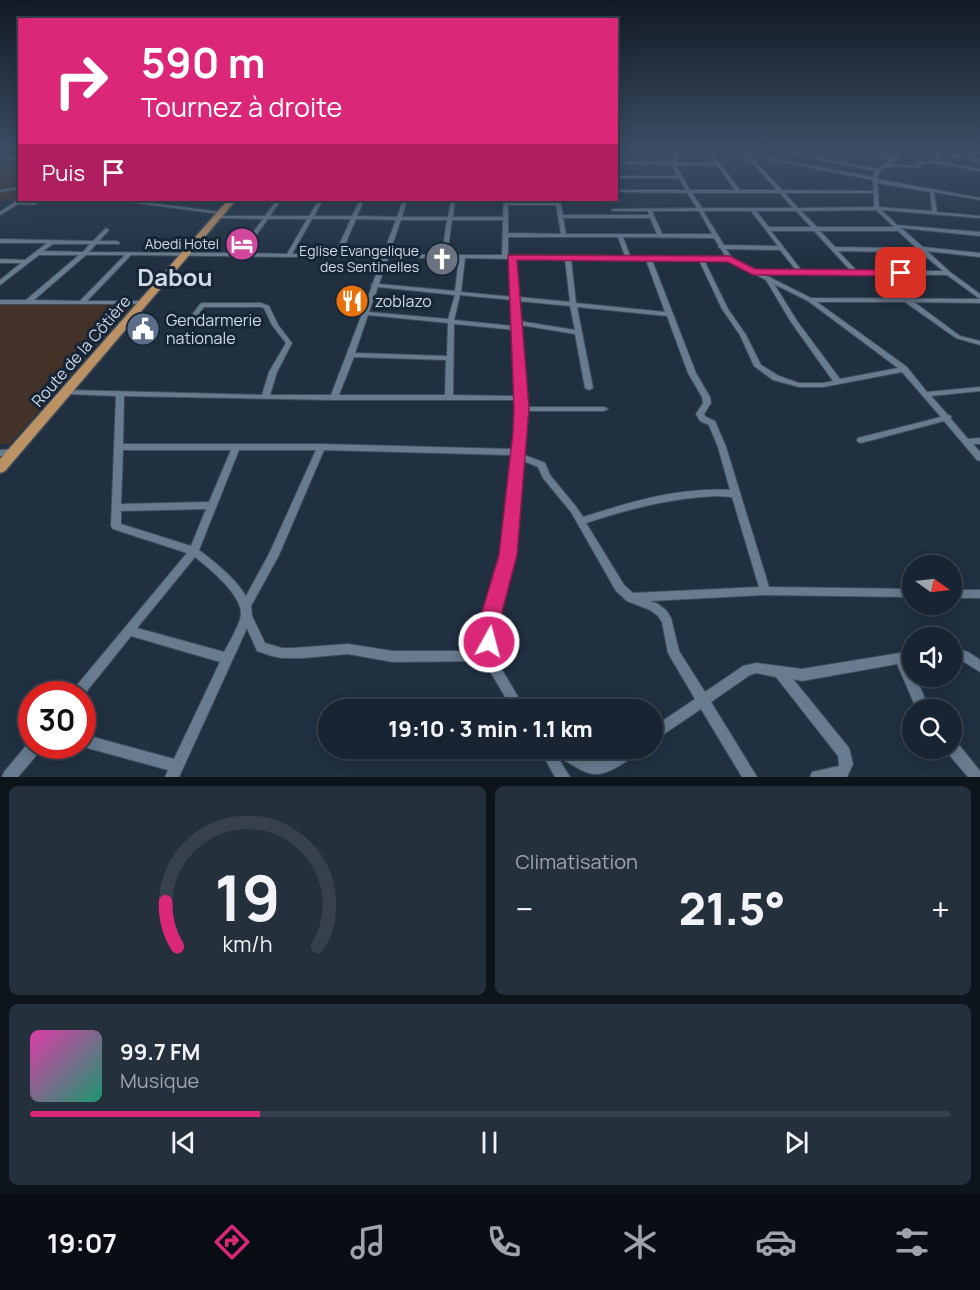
<!DOCTYPE html>
<html lang="fr">
<head>
<meta charset="utf-8">
<style>
  body { margin:0; font-family:Manrope,sans-serif; background:#25303d; color:#f1f3f6; height:100vh; display:flex; flex-direction:column; font-size:22px; white-space:nowrap }
  * { box-sizing:border-box; margin:0 }
  p { font-size:20px; color:#9fa4ab }
  .icon { flex:none; width:33px; height:33px; fill:none; stroke:currentColor; stroke-width:2; stroke-linecap:round; stroke-linejoin:round }
  .map { position:relative; height:777px; overflow:hidden }
  .sheet { display:flex; flex-direction:column; gap:9px; padding:9px; background:#0d141b; flex:1 }
  .sheet>* { flex:none }
  .top-card { position:absolute; left:18px; top:18px; width:600px; height:183px; border-radius:0px; box-shadow:0 3px 15px #0003,0 0 0 2px #36414d; background:#db2777; color:#fff; overflow:hidden }
  .needle { width:39px; rotate:104deg }
  .fabs { position:absolute; left:902px; top:555px; display:grid; gap:12px }
  .fabs a { display:grid; place-items:center; width:60px; height:60px; border-radius:50%; background:#182431; box-shadow:0 3px 15px #0003,0 0 0 2px #36414d; font-size:30px }
  .speed { position:absolute; left:18px; top:681px; display:flex; gap:12px; font-size:30px; font-weight:700; text-align:center }
  .speed>* { display:grid; place-content:center; width:78px; height:78px; border-radius:50%; background:#182431; box-shadow:0 3px 15px #0003,0 0 0 2px #36414d; line-height:1 }
  .speed .limit { border:9px solid #d22; background:#fff; color:#111 }
  .pin { position:absolute; display:grid; place-items:center; width:51px; height:51px; color:#fff; margin:-26px; border-radius:12px; box-shadow:0 3px 9px #0006 }
  .me { position:absolute; width:66px; margin:-33px; rotate:7deg; stroke-linejoin:round; filter:drop-shadow(0 0 4px #0008) }
  .turn { display:flex; align-items:center; gap:21px; height:126px; padding:0 24px; font-size:27px }
  .turn .icon { width:78px; height:78px; stroke-width:2.5 }
  .turn b { display:block; font-size:42px; line-height:51px }
  .then { display:flex; align-items:center; height:57px; padding:0 24px; background:#0003; gap:12px; font-size:22px }
  .big { font-size:45px; font-weight:800; line-height:1.1 }
  .sheet .tile { flex:1; display:flex; flex-direction:column; justify-content:center; gap:9px; min-width:0; padding:0 21px; border-radius:9px; background:#25303d }
  .sheet .dial { align-items:center; gap:0 }
  .dial svg { height:156px; overflow:visible; fill:none; stroke:#36414d; stroke-width:7; stroke-linecap:round; text-anchor:middle }
  .dial text { fill:#f1f3f6; stroke:none }
  .song { display:flex; align-items:center; gap:18px }
  .cover { width:72px; height:72px; border-radius:9px; background:linear-gradient(135deg,hsl(320 70% 55%),hsl(160 70% 35%)) }
  .played { height:6px; border-radius:3px; background:linear-gradient(90deg,#db2777 25%,#36414d 25%) }
  .keys { display:flex; justify-content:space-around; direction:ltr }
  .heat { display:flex; justify-content:space-between; align-items:center; font-size:33px; direction:ltr }
  .sheet .tiles { flex:1; display:grid; gap:9px; grid-template-columns:1fr 1fr }
  .tile:last-child { grid-column:span 2 }
  .trip { position:absolute; left:318px; top:699px; width:345px; height:60px; border-radius:30px; background:#182431; box-shadow:0 3px 15px #0003,0 0 0 2px #36414d; font-weight:800; line-height:60px; text-align:center }
  .dock { display:flex; height:96px; justify-content:space-around; align-items:center; background:#0a0e14; color:#9fa4ab }
  .dock .icon { width:42px; height:42px }
  .dock .active { color:#db2777 }
  .dock b { font-size:27px; color:#f1f3f6 }
  .map>svg:first-child { display:block }
  .education { fill:#433228 }
  .lines { fill:none; stroke-linecap:round; stroke-linejoin:round }
  .street-casing { stroke:#404e5c; stroke-width:2 }
  .primary-casing { stroke:#404e5c; stroke-width:3 }
  .street { fill:#687b8f; fill-rule:evenodd }
  .primary { fill:#bc9163; fill-rule:evenodd }
  .route { fill:#db2777; stroke:#8e194d; stroke-width:1.5 }
  .labels { text-anchor:middle; stroke-width:6; stroke-linejoin:round; paint-order:stroke }
  .far-poi-label { font-size:14px; fill:#cfd9e4; stroke:#162637; text-anchor:end }
  .poi-label { font-size:16px; fill:#cfd9e4; stroke:#162637; text-anchor:start }
  .street-label { font-size:16px; fill:#cfd9e4; stroke:#162637 }
  .far-town-label { font-size:24px; font-weight:bold; fill:#cfd9e4; stroke:#162637 }
</style>
</head>
<body>
<div class="map">
<svg width="980" height="777" viewBox="0 0 980 777">
  <rect width="100%" height="100%" fill="#203041"/>
  <path class="education" d="M0,161H20L19,197L0,202Z
    M0,303L134,304L10,444H0Z"/>
  <g class="lines">
    <defs>
      <path id="street" d="M675,152H679L676,162L715,163L707,152H711L740,190H777L745,155L732,152H750L749,154L873,177L876,171L786,153L791,152L877,169L891,160L850,152H861L894,158L899,152H903L896,160L890,164L915,166L918,165V162L934,161L937,152L980,159V161L941,154L937,161L980,169V171L935,163L921,164V167C911,169 888,163 881,170C879,172 878,176 877,179L980,198V200L934,192L937,212L980,216V218L881,210L897,225L980,232V236L901,228L923,247L980,253V257L927,251L950,272L980,294V299L947,275L763,274L811,298L980,299V303L914,302L960,336L980,341V345L956,338L905,302H817L907,367L927,392L980,387V391L931,396L948,415L951,416V419L968,439L980,438V444H973L980,452V461L977,460L944,421L861,443L858,442L857,440L858,438L941,417L902,372L823,387H799L773,380L754,366L740,335L722,309L699,260H652L696,373L710,397L711,403L704,414L706,417L715,421L726,447L769,587L912,589V597L765,595L650,601L658,604L666,610L671,618L679,651L705,692L743,666L756,663L802,669L912,651V661L908,662L912,671V676H915L930,710H917L897,664L802,681L793,679L849,748L853,764L847,777H810L812,772L839,766V764L838,756L776,677L756,673L750,675L711,702L757,777H742L701,709L652,742V728L695,699L668,653L662,622L658,616L650,610L627,601L616,591L571,512L543,478L538,467L521,460L513,555L497,612L493,655L526,710H513L484,661L393,662L348,654L304,658H282L272,656L257,651L247,628L179,777H165L168,770L80,746H82V734L174,759L220,662L131,636L82,697V694H71L73,690L187,553L113,529L111,526L116,396L67,394L63,392L67,390L262,395L269,372L286,343L272,325L264,308L260,307H204L194,320H190L189,319L200,304L202,303H261L269,306L278,325L292,343L277,372L270,395H331L362,314L361,313L363,311L372,286L371,285L373,283L382,258L131,255L87,301H144L147,303L146,304H0V300H26L79,255H39L0,285V280L21,263H0V259L25,260L47,243H0V239L93,241L106,228L109,230L99,241H117L120,243L119,244H96L89,252L238,253L263,219L217,218H215V216H265L277,200H281L270,216H309L319,200H323L314,216H352L360,200H364L357,216L397,217L403,200H407L402,217H448L451,200H455L453,217H503L504,200H508V203H556V200H560L563,215H649L648,211H613L611,210L613,209L697,208L687,193L616,192V190H686L679,178H616V176H677L672,165L616,164V162H672ZM750,156L873,180L874,191L782,190ZM676,165H717L735,190H690L678,170ZM877,183L930,192L932,211L879,207ZM692,193H780L793,208H702ZM785,193H874V207L798,208ZM508,205H556L561,234L508,233ZM876,210L894,227H817L801,211ZM652,211H699L712,234H662ZM703,211H751L778,246L724,245ZM756,211H796L811,227H769ZM563,218H650L657,234H566ZM268,219H307L287,254L243,253ZM312,219H351L335,254H292ZM356,219L396,220L383,254H341ZM401,220H447L442,255L389,254ZM452,220H503L502,255H447ZM771,231H814L851,271H802ZM820,231H898L921,252L898,248L835,247ZM508,237H618L625,256L508,255ZM623,237L714,238L719,246L718,247L721,249L726,257L630,256ZM53,244H90L83,252L43,251ZM726,249L780,250L796,270H757L732,258ZM838,251L898,252L925,256L943,271H857ZM86,255H125L80,301L34,300ZM388,258H459L455,291L379,284ZM465,258L509,259L512,297L461,292ZM515,259H565L570,302L518,297ZM571,259L646,260L665,312L576,303ZM704,260L729,261L766,280L791,322L833,381L823,383H799L779,376L761,365L746,335L728,309ZM774,284L808,301L898,368L840,379L797,321ZM378,287L455,295L448,319L369,312ZM460,295L512,300L513,326L454,320ZM518,301L570,306L575,330L519,321ZM577,307L667,316L688,373L702,397L703,403L696,414L700,421L709,425L718,447L730,490C679,487 631,502 583,517L577,508L550,475L545,463L522,454L526,411H604L608,409L604,407H526L520,325L575,334L585,388L589,390L593,388ZM368,315L448,323L447,356L355,353ZM454,324L514,330L517,396L453,395ZM354,357L446,360L445,395H339ZM124,396L334,400H518V410L514,449L321,444H123ZM123,450H231L209,502L121,504ZM239,450H316L269,554L246,596C235,578 216,563 199,550ZM324,450L513,455L503,555L487,612L482,651H393L348,644L293,648H282L265,643L252,616L251,606L279,555ZM716,496L732,497L759,587L633,593L624,585L586,523C629,509 671,498 716,496ZM206,509L191,546L121,524V511ZM195,557C209,568 242,595 241,614C241,622 229,643 224,652L137,628Z
        M0,157L20,158V160L0,159Z
        M20,187V189L0,192V190Z
        M19,199L23,200L21,202L33,203L42,200H47L33,205L18,204L0,215V212Z
        M119,200H128L220,212L222,213L220,214L121,201Z
        M14,449L17,450L18,452L17,454L0,456V450Z
        M951,590H980V598H951Z
        M951,647L968,652L980,660V672L961,660L951,657Z
        M951,740L956,741L980,771V777H968L946,751V748H951Z
        M30,741H32V746H41L40,751L18,777H2L4,772Z
        M539,748H570L585,757L596,761L606,759L622,748H640L639,753C628,760 610,774 596,774C583,774 569,762 557,756L570,777H555Z"/>
      <path id="primary" d="M228,200H236L5,471L0,473V459Z"/>
    </defs>
    <use href="#street" class="street-casing"/>
    <use href="#primary" class="primary-casing"/>
    <use href="#street" class="street"/>
    <use href="#primary" class="primary"/>
  </g>
  <linearGradient id="sky" x2="0" y2="1"><stop stop-color="#121a24"/><stop offset="0.58" stop-color="#3c4e65"/><stop offset="1" stop-color="#3c4e65" stop-opacity="0"/></linearGradient>
  <rect width="980" height="261" fill="url(#sky)"/>
  <path class="route" d="M508,255L730,256L755,269L901,270L906,273L901,276L753,275L728,262L517,260L529,408L517,555L502,612L499,642L496,649L489,651L481,649L478,642L482,612L499,555L513,432L514,408Z"/>
  <defs>
    <symbol id="hotel-disc" viewBox="-11 -11 22 22"><circle r="9.5" fill="#d1479c" stroke="#162637"/><path d="M-6-4.5h1.5V1H6V5H4.5V3h-9V5H-6ZM-4 0a1.8 1.8 0 1 1 3.6 0ZM.5 0V-2.5h3Q6-2.5 6 0Z" fill="#fff"/></symbol>
    <symbol id="church-disc" viewBox="-11 -11 22 22"><circle r="9.5" fill="#6b7280" stroke="#162637"/><path d="M-1.2-6h2.4v3.5h3.3v2.4h-3.3V6h-2.4V-.1h-3.3v-2.4h3.3Z" fill="#fff"/></symbol>
    <symbol id="restaurant-disc" viewBox="-11 -11 22 22"><circle r="9.5" fill="#e8710a" stroke="#162637"/><path d="M-5-6h1v4h1v-4h1v4h1v-4h1v5L-1.5 .5V6h-2V.5L-5-1ZM5-6V6H3V1.5H1.5Q1.5-4 5-6Z" fill="#fff"/></symbol>
    <symbol id="civic-disc" viewBox="-11 -11 22 22"><circle r="9.5" fill="#5c6f8a" stroke="#162637"/><path d="M-.6-6.5H3V-4.5H.6V-3L4-1V1h2V6H-6V1h2V-1L-.6-3ZM-1.2 2.5V6h2.4V2.5Z" fill="#fff"/></symbol>
  </defs>
  <g fill-rule="evenodd">
    <use href="#hotel-disc" x="223" y="225" width="38" height="38"/>
    <use href="#church-disc" x="423" y="240" width="38" height="38"/>
    <use href="#restaurant-disc" x="333" y="282" width="38" height="38"/>
    <use href="#civic-disc" x="124" y="310" width="38" height="38"/>
  </g>
  <g class="labels">
    <g class="far-poi-label">
      <text x="219" y="249">Abedi Hotel</text>
      <text x="419" y="256">Eglise Evangelique<tspan x="419" dy="16">des Sentinelles</tspan></text>
    </g>
    <g class="poi-label">
      <text x="375" y="307">zoblazo</text>
      <text x="166" y="326">Gendarmerie<tspan x="166" dy="18">nationale</tspan></text>
    </g>
    <g class="street-label">
      <text transform="translate(81 351) rotate(-49)" y="6">Route de la Côtière</text>
    </g>
    <g class="far-town-label">
      <text x="175" y="286">Dabou</text>
    </g>
  </g>
</svg>
<div class="fabs">
<a><svg class="needle" viewBox="-14 -14 28 28"><path d="M0-13l5 13h-10z" fill="#e53935"/><path d="M0 13l5-13h-10z" fill="#9fa4ab"/></svg></a>
<a><svg class="icon" aria-label="sound" viewBox="0 0 24 24"><path d="M4 9h4l5-4v14l-5-4H4zM17 9q2 3 0 6"/></svg></a>
<a><svg class="icon" aria-label="search" viewBox="0 0 24 24"><circle cx="10" cy="10" r="6"/><path d="M15 15l6 6"/></svg></a>
</div>
<div class="speed"><div class="limit">30</div></div>
<div class="pin" style="left:901px;top:273px;background:#d93025"><svg class="icon" aria-label="arrive" viewBox="0 0 24 24"><path d="M6 21V4h12l-3 4 3 4H6"/></svg></div>
<svg class="me" style="left:489px;top:642px" viewBox="-20 -20 40 40"><circle r="17" fill="#db2777" stroke="#fff" stroke-width="3"/><path d="M0-11L8 9 0 5-8 9z" fill="#fff"/></svg>
<div class="trip">19:10 · 3 min · 1.1 km</div>
<div class="top-card">
<div class="turn"><svg class="icon" aria-label="right" viewBox="0 0 24 24"><path d="M7 20v-9h11M14 6l5 5-5 5"/></svg><div><b>590 m</b>Tournez à droite</div></div>
<div class="then">Puis<svg class="icon" aria-label="arrive" viewBox="0 0 24 24"><path d="M6 21V4h12l-3 4 3 4H6"/></svg></div>
</div>
</div>
<section class="sheet">
<div class="tiles">
<div class="tile dial"><svg viewBox="0 0 100 80">
<path d="M14 69A42 42 0 1 1 86 69"/>
<path d="M14 69A42 42 0 0 1 8 46" stroke="#db2777"/>
<text x="50" y="56" font-size="32" font-weight="700">19</text>
<text x="50" y="72" font-size="11">km/h</text>
</svg></div>
<div class="tile"><p>Climatisation</p>
<div class="heat"><a>−</a><b class="big">21.5°</b><a>+</a></div>
</div>
<div class="tile">
<div class="song"><i class="cover"></i><div><b>99.7 FM</b><p>Musique</p></div></div>
<div class="played"></div>
<div class="keys"><svg class="icon" aria-label="previous" viewBox="0 0 24 24"><path d="M18 5L8 12l10 7zM5 5v14"/></svg><svg class="icon" aria-label="pause" viewBox="0 0 24 24"><path d="M8 5v14M16 5v14"/></svg><svg class="icon" aria-label="next" viewBox="0 0 24 24"><path d="M6 5l10 7-10 7zM19 5v14"/></svg></div>
</div>
</div>
</section>
<nav class="dock">
<b>19:07</b>
<svg class="icon active" aria-label="directions" viewBox="0 0 24 24"><path d="M12 3l9 9-9 9-9-9zM9 14v-3h6M13 9l2 2-2 2"/></svg>
<svg class="icon" aria-label="music" viewBox="0 0 24 24"><path d="M9 18V5l10-2v13"/><circle cx="6" cy="18" r="3"/><circle cx="16" cy="16" r="3"/></svg>
<svg class="icon" aria-label="phone" viewBox="0 0 24 24"><path d="M5 4h4l2 5-3 2q2 4 5 5l2-3 5 2v4C11 20 4 13 5 4z"/></svg>
<svg class="icon" aria-label="climate" viewBox="0 0 24 24"><path d="M12 3v18M4 7l16 10M4 17L20 7"/></svg>
<svg class="icon" aria-label="car" viewBox="0 0 24 24"><path d="M5 17H2v-5l4-1 3-4h7l3 4 3 1v5h-3M9 17h6M6 11h13"/><circle cx="7" cy="17" r="2"/><circle cx="17" cy="17" r="2"/></svg>
<svg class="icon" aria-label="filters" viewBox="0 0 24 24"><path d="M4 7h16M4 17h16"/><circle cx="9" cy="7" r="2"/><circle cx="15" cy="17" r="2"/></svg>
</nav>
</body>
</html>
